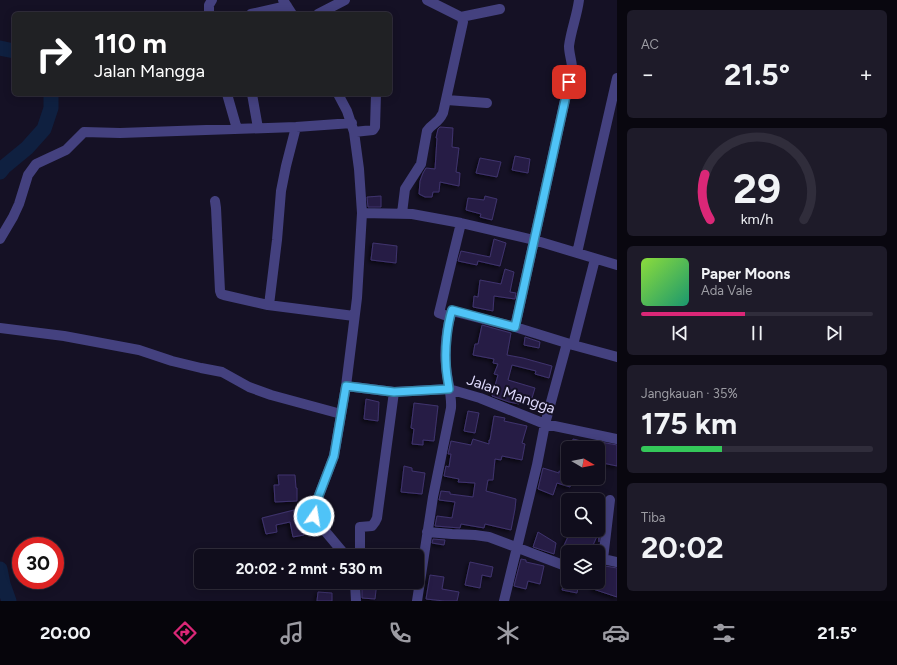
<!DOCTYPE html>
<html lang="id">
<head>
<meta charset="utf-8">
<style>
  body { margin:0; font-family:Figtree,sans-serif; background:#1e1b29; color:#f1f3f6; height:100vh; display:flex; flex-direction:column; font-size:15px; white-space:nowrap }
  * { box-sizing:border-box; margin:0 }
  p { font-size:13px; color:#9c9ca3 }
  .icon { flex:none; width:22px; height:22px; fill:none; stroke:currentColor; stroke-width:2; stroke-linecap:round; stroke-linejoin:round }
  .map { position:relative; flex:1; overflow:hidden }
  .panel { display:flex; flex-direction:column; gap:10px; padding:10px; background:#09070f; width:280px }
  .panel>* { flex:none }
  .banner { position:absolute; left:12px; top:12px; width:380px; height:84px; border-radius:6px; box-shadow:0 2px 10px #0003,0 0 0 1px #302d3b; background:#202124; color:#fff; overflow:hidden }
  .needle { width:26px; rotate:100deg }
  .controls { position:absolute; left:561px; top:441px; display:grid; gap:8px }
  .controls a { display:grid; place-items:center; width:44px; height:44px; border-radius:6px; background:#100d1c; box-shadow:0 2px 10px #0003,0 0 0 1px #302d3b; font-size:20px }
  .speed { position:absolute; left:12px; top:537px; display:flex; gap:8px; font-size:20px; font-weight:700; text-align:center }
  .speed>* { display:grid; place-content:center; width:52px; height:52px; border-radius:50%; background:#100d1c; box-shadow:0 2px 10px #0003,0 0 0 1px #302d3b; line-height:1 }
  .speed .limit { border:6px solid #d22; background:#fff; color:#111 }
  .pin { position:absolute; display:grid; place-items:center; width:34px; height:34px; color:#fff; margin:-17px; border-radius:8px; box-shadow:0 2px 6px #0006 }
  .me { position:absolute; width:44px; margin:-22px; rotate:13deg; stroke-linejoin:round; filter:drop-shadow(0 0 3px #0008) }
  .turn { display:flex; align-items:center; gap:14px; height:84px; padding:0 16px; font-size:18px }
  .turn .icon { width:52px; height:52px; stroke-width:2.5 }
  .turn b { display:block; font-size:28px; line-height:34px }
  .big { font-size:30px; font-weight:700; line-height:1.1 }
  .panel .tile { flex:1; display:flex; flex-direction:column; justify-content:center; gap:6px; min-width:0; padding:0 14px; border-radius:6px; background:#1e1b29 }
  .panel .dial { align-items:center; gap:0 }
  .dial svg { height:104px; overflow:visible; fill:none; stroke:#302d3b; stroke-width:7; stroke-linecap:round; text-anchor:middle }
  .dial text { fill:#f1f3f6; stroke:none }
  .song { display:flex; align-items:center; gap:12px }
  .cover { width:48px; height:48px; border-radius:6px; background:linear-gradient(135deg,hsl(90 70% 55%),hsl(160 70% 35%)) }
  .played { height:4px; border-radius:2px; background:linear-gradient(90deg,#db2777 45%,#302d3b 45%) }
  .keys { display:flex; justify-content:space-around; direction:ltr }
  .heat { display:flex; justify-content:space-between; align-items:center; font-size:22px; direction:ltr }
  .charge { height:6px; border-radius:3px; background:linear-gradient(90deg,#34c759 35%,#302d3b 0) }
  .trip { position:absolute; left:194px; top:549px; width:230px; height:40px; border-radius:6px; background:#100d1c; box-shadow:0 2px 10px #0003,0 0 0 1px #302d3b; font-weight:700; line-height:40px; text-align:center }
  .menu { display:flex; height:64px; justify-content:space-around; align-items:center; background:#06050b; color:#9c9ca3 }
  .menu .icon { width:28px; height:28px }
  .menu .current { color:#db2777 }
  .menu b { font-size:18px; color:#f1f3f6 }
  main { display:flex; flex:1; min-height:0 }
  .map>svg:first-child { display:block }
  .lines { fill:none; stroke-linecap:round; stroke-linejoin:round }
  .river { stroke:#0f2040; stroke-width:15 }
  .building { fill:#271f44; stroke:#3f336e; filter:url(#shadow) }
  .minor { stroke:#44417f; stroke-width:10 }
  .route-casing { stroke:#337fa1; stroke-width:10 }
  .route { stroke:#4fc3f7; stroke-width:7 }
  .labels { text-anchor:middle; stroke-width:4; stroke-linejoin:round; paint-order:stroke }
  .street-label { font-size:15px; fill:#ddd8fb; stroke:#151125 }
</style>
</head>
<body>
<main>
<div class="map">
<svg width="617" height="601" viewBox="0 0 617 601">
  <defs>
    <filter id="shadow"><feDropShadow dx="-2" dy="2" stdDeviation="2" flood-color="#0009"/></filter>
  </defs>
  <rect width="100%" height="100%" fill="#151125"/>
  <g class="lines">
    <path class="river" d="M0,48L14,51
      M0,172L4,167L27,148L44,129L51,108V94
      M0,569L3,584L9,601"/>
  </g>
  <path class="building" d="M440,127L453,128L452,147L459,148L456,172L460,173L459,186L440,182L439,192H433L432,197H425L419,194L420,181L423,173L426,168L435,169L437,138H436L438,129Z
    M515,156L530,159L528,173L512,170Z
    M480,158L501,162L497,177L476,173Z
    M381,196V207H368L367,197Z
    M485,196L497,199L492,220L480,217L481,214L466,210L468,198L484,200Z
    M494,239L506,243L500,266L478,261L477,265L458,261L461,251L490,257Z
    M373,243L397,246L396,263L371,260Z
    M505,269L514,272L510,292L516,293L515,299L494,296L493,311L473,307L474,296L478,297L480,280L501,284Z
    M482,325L511,333L507,355L523,358L552,366L549,378L535,374L536,371L512,365L508,380L535,388L532,398L521,395L519,404L509,402L492,396L498,375L494,374L498,364L493,363L494,359L473,355L475,344H478Z
    M525,337L540,342L539,348L524,345Z
    M366,399L379,402L378,421L364,419Z
    M414,403L438,406L434,441L423,440V445L412,444L414,429L411,428Z
    M468,411L479,413L475,433L464,431Z
    M494,416L505,418L504,421L527,426L522,443L525,444L522,460L502,456L501,460L495,459L493,480H488L486,491L516,499L515,509L511,530L485,524L484,528L461,524L460,528L435,526L437,516L452,518L455,502L439,500L441,491L450,492V494L473,497L475,483L458,482L459,479L444,476L446,466L449,467L451,454H448L451,441L471,445L473,439L489,444V440H490Z
    M573,439L594,444L595,441L617,445V466L598,462V448H571Z
    M565,443H568V463H561Z
    M404,466L412,468V471L425,473L422,494L401,492Z
    M543,468L559,473V471L568,474V478H574L570,487L557,483L553,495L538,489Z
    M278,475H295L296,488H297V501L275,502L274,485H279Z
    M298,509L300,510L304,535L293,537L290,522L276,525L277,532L266,534L262,518Z
    M598,519L601,520L599,542L598,534L590,552H561L571,530H598Z
    M538,532L556,543L554,554L533,547Z
    M433,539L445,540L444,545L432,543Z
    M405,549L418,552L417,556L403,555Z
    M521,559L526,560V562L544,566L540,584L528,581L526,589L514,586Z
    M470,562L493,567L491,577L482,575L480,588L465,585Z
    M605,566L617,568V597L593,589L595,582H600Z
    M430,575L444,577L442,589L459,592L457,601H444L426,599Z
    M362,582H377L375,599L362,598Z
    M564,582H579L577,593L562,590Z
    M318,592L332,593V601H317Z"/>
  <g class="lines">
    <path class="minor" d="M283,0L292,14
      M209,14V5L212,0
      M251,14L287,6
      M318,14L345,0
      M461,17L500,9
      M227,94L237,129
      M252,94L258,128
      M338,94L347,111L354,132L359,169L362,213L357,298L346,386L334,456L316,503L314,514L315,518L320,525L346,556
      M447,100L487,103
      M354,132L373,130L375,127L376,94
      M215,201L216,208L220,291L221,294L224,295L268,305L354,316
      M362,213L412,214L461,223L534,240L617,265
      M402,213L405,189L421,164L427,131C432,123 438,124 443,113L463,22L462,19L461,17L427,0
      M0,239L13,217L19,204L28,175L36,164L66,150L84,132L120,133L296,127L352,123
      M577,253L617,78
      M269,305L277,240L281,191L286,166L296,127
      M450,317L439,313L461,223
      M515,327L572,68C572,61 569,54 569,46C571,30 577,16 579,0
      M0,328L64,336L139,350L172,361L201,368L222,372L249,387L271,395L341,414
      M573,345L617,357
      M346,386L394,392L449,389L480,398L545,424L617,439
      M427,532L452,534L475,535L489,537L563,565L568,566
      M359,556L360,550V527L372,526L375,522L377,518L394,392
      M603,559L617,562
      M598,560L603,559L610,500
      M355,582L356,601
      M417,601L433,497L451,408C452,394 447,380 446,366C444,351 447,324 452,311L515,327L573,345L595,259
      M504,601L537,465L545,424L567,343"/>
  </g>
  <g class="lines">
    <defs>
      <path id="route" d="M314,516L316,503L334,456L346,386L394,392L449,389C448,381 446,372 446,364C445,348 447,326 452,310L515,327L569,82"/>
    </defs>
    <use href="#route" class="route-casing"/>
    <use href="#route" class="route"/>
  </g>
  <g class="labels">
    <g class="street-label">
      <text transform="translate(511 394) rotate(19)" y="5">Jalan Mangga</text>
    </g>
  </g>
</svg>
<div class="controls">
<a><svg class="needle" viewBox="-14 -14 28 28"><path d="M0-13l5 13h-10z" fill="#e53935"/><path d="M0 13l5-13h-10z" fill="#9c9ca3"/></svg></a>
<a><svg class="icon" aria-label="search" viewBox="0 0 24 24"><circle cx="10" cy="10" r="6"/><path d="M15 15l6 6"/></svg></a>
<a><svg class="icon" aria-label="layers" viewBox="0 0 24 24"><path d="M12 4l9 5-9 5-9-5zM3 14l9 5 9-5"/></svg></a>
</div>
<div class="speed"><div class="limit">30</div></div>
<div class="pin" style="left:569px;top:82px;background:#d93025"><svg class="icon" aria-label="arrive" viewBox="0 0 24 24"><path d="M6 21V4h12l-3 4 3 4H6"/></svg></div>
<svg class="me" style="left:314px;top:516px" viewBox="-20 -20 40 40"><circle r="17" fill="#4fc3f7" stroke="#fff" stroke-width="3"/><path d="M0-11L8 9 0 5-8 9z" fill="#fff"/></svg>
<div class="trip">20:02 · 2 mnt · 530 m</div>
<div class="banner">
<div class="turn"><svg class="icon" aria-label="right" viewBox="0 0 24 24"><path d="M7 20v-9h11M14 6l5 5-5 5"/></svg><div><b>110 m</b>Jalan Mangga</div></div>
</div>
</div>
<section class="panel">
<div class="tile"><p>AC</p>
<div class="heat"><a>−</a><b class="big">21.5°</b><a>+</a></div>
</div>
<div class="tile dial"><svg viewBox="0 0 100 80">
<path d="M14 69A42 42 0 1 1 86 69"/>
<path d="M14 69A42 42 0 0 1 10 34" stroke="#db2777"/>
<text x="50" y="56" font-size="32" font-weight="700">29</text>
<text x="50" y="72" font-size="11">km/h</text>
</svg></div>
<div class="tile">
<div class="song"><i class="cover"></i><div><b>Paper Moons</b><p>Ada Vale</p></div></div>
<div class="played"></div>
<div class="keys"><svg class="icon" aria-label="previous" viewBox="0 0 24 24"><path d="M18 5L8 12l10 7zM5 5v14"/></svg><svg class="icon" aria-label="pause" viewBox="0 0 24 24"><path d="M8 5v14M16 5v14"/></svg><svg class="icon" aria-label="next" viewBox="0 0 24 24"><path d="M6 5l10 7-10 7zM19 5v14"/></svg></div>
</div>
<div class="tile"><p>Jangkauan · 35%</p><b class="big">175 km</b><div class="charge"></div></div>
<div class="tile"><p>Tiba</p><b class="big">20:02</b></div>
</section>
</main>
<nav class="menu">
<b>20:00</b>
<svg class="icon current" aria-label="directions" viewBox="0 0 24 24"><path d="M12 3l9 9-9 9-9-9zM9 14v-3h6M13 9l2 2-2 2"/></svg>
<svg class="icon" aria-label="music" viewBox="0 0 24 24"><path d="M9 18V5l10-2v13"/><circle cx="6" cy="18" r="3"/><circle cx="16" cy="16" r="3"/></svg>
<svg class="icon" aria-label="phone" viewBox="0 0 24 24"><path d="M5 4h4l2 5-3 2q2 4 5 5l2-3 5 2v4C11 20 4 13 5 4z"/></svg>
<svg class="icon" aria-label="climate" viewBox="0 0 24 24"><path d="M12 3v18M4 7l16 10M4 17L20 7"/></svg>
<svg class="icon" aria-label="car" viewBox="0 0 24 24"><path d="M5 17H2v-5l4-1 3-4h7l3 4 3 1v5h-3M9 17h6M6 11h13"/><circle cx="7" cy="17" r="2"/><circle cx="17" cy="17" r="2"/></svg>
<svg class="icon" aria-label="filters" viewBox="0 0 24 24"><path d="M4 7h16M4 17h16"/><circle cx="9" cy="7" r="2"/><circle cx="15" cy="17" r="2"/></svg>
<b>21.5°</b>
</nav>
</body>
</html>
